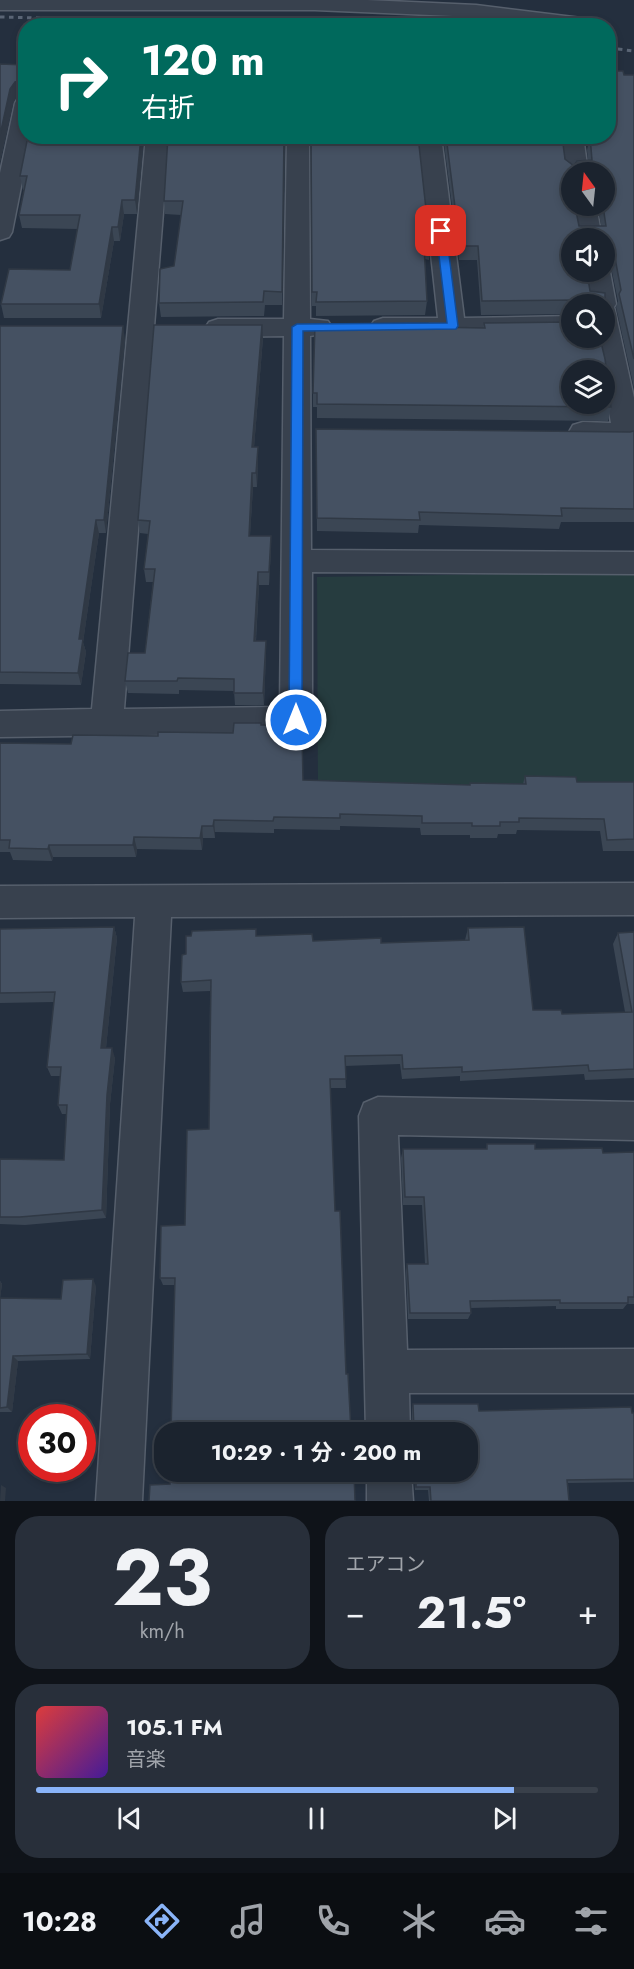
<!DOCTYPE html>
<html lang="ja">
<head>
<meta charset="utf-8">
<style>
  body { margin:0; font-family:Jost,"Noto Sans JP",sans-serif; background:#282f3a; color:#f1f3f6; height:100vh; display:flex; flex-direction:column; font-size:22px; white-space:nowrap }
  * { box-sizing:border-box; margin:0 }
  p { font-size:20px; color:#a0a4aa }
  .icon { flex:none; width:33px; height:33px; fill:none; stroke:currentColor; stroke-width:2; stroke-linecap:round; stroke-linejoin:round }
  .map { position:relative; height:1501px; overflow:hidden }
  .details { display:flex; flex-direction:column; gap:15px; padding:15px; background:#0f1319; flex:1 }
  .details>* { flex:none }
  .hud { position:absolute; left:18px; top:18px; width:598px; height:126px; border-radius:24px; box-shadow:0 3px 9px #0003,0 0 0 2px #39404a; background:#00695c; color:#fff; overflow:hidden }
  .needle { width:39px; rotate:345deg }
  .fabs { position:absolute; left:561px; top:162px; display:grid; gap:12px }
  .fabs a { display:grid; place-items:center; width:54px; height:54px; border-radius:50%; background:#1b232e; box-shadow:0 3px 9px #0003,0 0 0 2px #39404a; font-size:30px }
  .speed { position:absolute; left:18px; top:1404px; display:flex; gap:12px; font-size:30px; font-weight:700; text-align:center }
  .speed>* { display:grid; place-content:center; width:78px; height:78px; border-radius:50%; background:#1b232e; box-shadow:0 3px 9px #0003,0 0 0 2px #39404a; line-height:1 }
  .speed .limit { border:9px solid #d22; background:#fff; color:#111 }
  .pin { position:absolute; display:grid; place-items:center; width:51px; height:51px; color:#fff; margin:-26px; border-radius:12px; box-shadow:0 3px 9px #0006 }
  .me { position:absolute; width:66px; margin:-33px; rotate:0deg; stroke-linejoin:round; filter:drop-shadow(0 0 4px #0008) }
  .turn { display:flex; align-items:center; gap:21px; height:126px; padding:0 24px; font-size:27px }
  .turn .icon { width:78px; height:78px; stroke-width:2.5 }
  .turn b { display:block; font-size:42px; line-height:51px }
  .big { font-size:45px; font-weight:700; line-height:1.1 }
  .details .widget { flex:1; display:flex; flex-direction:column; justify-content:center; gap:9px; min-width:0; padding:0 21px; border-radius:24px; background:#282f3a }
  .details .dial { align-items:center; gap:0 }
  .dial b { font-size:78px; line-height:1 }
  .song { display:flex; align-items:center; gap:18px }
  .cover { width:72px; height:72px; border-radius:9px; background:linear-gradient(135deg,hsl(0 70% 55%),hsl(260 70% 35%)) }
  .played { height:6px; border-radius:3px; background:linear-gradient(90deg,#8ab4f8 85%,#39404a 85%) }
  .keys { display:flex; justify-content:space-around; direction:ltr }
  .heat { display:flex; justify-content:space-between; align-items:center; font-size:33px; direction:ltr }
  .details .tiles { flex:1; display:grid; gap:15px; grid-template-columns:1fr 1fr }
  .widget:last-child { grid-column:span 2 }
  .trip { position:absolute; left:154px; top:1422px; width:324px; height:60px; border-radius:24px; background:#1b232e; box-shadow:0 3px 9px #0003,0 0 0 2px #39404a; font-weight:700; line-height:60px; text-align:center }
  .dock { display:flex; height:96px; justify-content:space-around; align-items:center; background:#0b0e12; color:#a0a4aa }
  .dock .icon { width:42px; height:42px }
  .dock .selected { color:#8ab4f8 }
  .dock b { font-size:27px; color:#f1f3f6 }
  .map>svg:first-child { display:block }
  .green { fill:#263c3f }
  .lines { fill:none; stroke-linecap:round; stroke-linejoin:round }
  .minor-casing { stroke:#565f6c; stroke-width:3 }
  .minor { fill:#38414e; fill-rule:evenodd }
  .rail { stroke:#5a6575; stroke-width:3; stroke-dasharray:4.5 4.5; stroke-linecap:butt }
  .wall { fill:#3b4654; fill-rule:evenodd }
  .shaded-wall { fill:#303945 }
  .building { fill:#455162; stroke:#303945; stroke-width:1.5; fill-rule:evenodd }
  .route { fill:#1a73e8; stroke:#114b97; stroke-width:1.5 }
</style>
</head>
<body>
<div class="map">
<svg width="634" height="1501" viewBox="0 0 634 1501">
  <rect width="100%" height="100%" fill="#242f3e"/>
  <path class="green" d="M634,572V783L318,792L317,577Z"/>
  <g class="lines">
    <defs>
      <path id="minor" d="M0,0H367L476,5L598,20L605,22L608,26H543L476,17L315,10H0Z
        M26,96V136H31L12,232L9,237L0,240V173L15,103L18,98Z
        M146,136H169L124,709L280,707L284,336L218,337L209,334L205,328L209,322L218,319H284L287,136H309L310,319L328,321L332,327L328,333L310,336L311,550L634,552V574L312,572V720L307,729L296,733L0,737V711L92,709Z
        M418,136H441L464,318L572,316V334L383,336L374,333L370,327L374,321L383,318H438Z
        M560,136H583L588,172H572V178L569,177L565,172Z
        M572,206H596L602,238H578Z
        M604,266L610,272L616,304L614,307L634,398V441L627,443L583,442L573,439L569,432L573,425L583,422L611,423L604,385V370H602L596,338H604V304H590L584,272H604Z
        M634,883V915L171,917L142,1501H96L135,917L0,918V886Z
        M378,1097L634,1102V1140L398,1135L407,1350L634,1349V1393H409L410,1432H366L359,1116L364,1103Z
        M367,1472H411L413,1501H367Z"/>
    </defs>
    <use href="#minor" class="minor-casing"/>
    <use href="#minor" class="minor"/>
    <path class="rail" d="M0,17L375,26
      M609,48L634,51"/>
  </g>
  <path class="wall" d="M0,64L26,65V94L17,96L13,103L0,162Z
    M624,75H634V388L616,307L618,301L612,272L608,265L605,264L604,265V238H572L590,291L605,293L604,323V304H572V314L481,315L477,260H459L443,136H562L565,159L574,166L588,160L587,150L590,136H609ZM572,172H604V206H598L601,226H579L572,206Z
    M28,136H144L137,214H124L120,241H114L101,318H4L1,304L70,270L78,229L22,228L19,215L25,190H23L20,176Z
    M285,136L282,305H265L264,316L161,317L159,303L174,266L181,215L165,214L164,201Z
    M311,136L430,246L429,260L425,259L427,301L425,315L316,316V306H312Z
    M484,323L611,407L608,421L317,418V407H313V393L428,327L483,328Z
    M0,326L125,339L106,533H99L83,642L86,652L81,685L0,684Z
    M263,338L254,447H258V460L257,487H253L250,536L271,549L269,585H259L256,641H266V653L264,705H235L234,691L179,690V694L128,693L125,681L145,653L153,582H146L144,569L148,534L140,533L138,520Z
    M316,429L630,432L634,431V522H561L559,529L419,525L418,533L317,531Z
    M261,725L268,730L286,736L303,780L469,785L523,784L525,776L577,782H634V851H603L600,831L517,830L516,834H498L497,838H470V835H421L420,828L340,826V830L274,829V833L215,832V838H203L202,850L137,849L136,857H53L52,861L13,860L10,852H0V743L71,744L158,736L233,733Z
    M114,927L117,938L106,1048L115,1058L110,1104L106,1218L25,1225L0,1224V1159L64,1160L66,1114H62L58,1105L61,1076H51L47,1067L54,1002L0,1003V929Z
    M468,928L533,1010L562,1014L625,1012L613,944L618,933L634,932V1078L585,1080L584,1074L460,1081V1076L402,1079L400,1064L345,1066L346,1088H330L335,1211L346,1374L351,1432L175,1285H163L160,1278L185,1225L209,1129L210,991L183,992L181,982L186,954L257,936L313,941L381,943L465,940Z
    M487,1144L535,1149L603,1153L634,1152V1304H627L623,1309H556V1306L471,1308V1313L468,1319H408L406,1271L407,1264H425L422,1205H403L401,1158L403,1149H486Z
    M0,1281L2,1284L0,1298L61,1299L96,1286L90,1359L18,1361L12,1412H0Z
    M413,1404L479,1411L634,1413V1482L568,1483L569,1501H429L428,1490H415L414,1472H468V1432H412V1409Z"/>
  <path class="shaded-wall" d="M23,80L25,94L17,96L13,103L0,162V135L10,89L15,82Z
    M141,136H144L137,214L135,200Z
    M284,136H285L282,305V292Z
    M122,200L124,214L120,241L118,227Z
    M112,227L114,241L101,318L99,304Z
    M262,325L263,338L253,460L252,447Z
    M123,326L125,339L106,533L104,520Z
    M258,447V460L257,487L256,473Z
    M252,473L253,487L249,549V536Z
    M96,520L99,533L83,642L86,652L81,685L78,673L79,639Z
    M271,536V549L269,585V572Z
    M258,572L259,585L255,653L254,641Z
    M266,641V653L264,705L263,693Z
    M214,820L215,832V838L213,826Z
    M202,826L203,838L202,850L200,838Z
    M134,837L137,849L136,857L133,845Z
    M49,845L53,857L52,861L48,849Z
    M114,927L117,938L105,1058L101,1048Z
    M112,1048L115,1058L110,1104L106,1218L102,1210L107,1095Z
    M93,1279L96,1286L90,1359L87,1354Z
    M0,1281L2,1284L0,1299Z
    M13,1356L18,1361L12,1412L7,1407Z
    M1,1485L6,1488L5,1501H0Z"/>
  <path class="building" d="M0,64L26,65V82L23,80L15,82L10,89L0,135Z
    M609,71H623L624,75H634V359L619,294L621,290L615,258L611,251L608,250L604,256V238H572V272H587L590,291L605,293V322L604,304H577V302L575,300L482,301L478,246H460L446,136H562L565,159L574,166L577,161L592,160L590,136H609ZM572,172H604V206H603L606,226H579L575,206H572Z
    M28,136H141L135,200H122L118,227H112L99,304H1L9,269L70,270L80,215H19L27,176H20Z
    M168,136H284L282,292L264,291L263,302L159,303L160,269L174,266L183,201H164Z
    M311,136H418L430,246H424L427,301L316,302L317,292H312Z
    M572,322V338H600L605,359L611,407L317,404V393H313L315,324L428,323V327L485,328L484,323ZM572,370H604V404H572Z
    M154,325H262L252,447H258L256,473H252L249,536H271L269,572H258L254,641H266L263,693H234V679L178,678L177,681H125L128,653H145L155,569H144L150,521L138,520Z
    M0,326H123L104,520H96L79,639H83L78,673L0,672Z
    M316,429L630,432L634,431V509L561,508L562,516L419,512L420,520L317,518Z
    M234,723H261V725H268V730L286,729V736H302L303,780L470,785V783L526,784L525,776L576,777L577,782H634V839L607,840L604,819L519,818V822H500V826H472V823H422V816L340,814V818L274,817L273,821L214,820L213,826H202L200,838L134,837L133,845H49L48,849L9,848L10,840H0V743L71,744L73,735L158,736V732L233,733Z
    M114,927L101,1048H112L107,1095L102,1210L20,1217H0V1159L64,1160L67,1105H58L61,1067H47L55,992L0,993V929Z
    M524,927L533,1010H561L562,1014L632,1012L618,933L634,932V1069L589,1071L588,1065L462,1072V1067L403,1069L402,1055L345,1056L346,1079H330L335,1211H340L346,1374H348L351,1432H171L175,1278H160L161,1226L185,1225L187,1130L209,1129L211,980L181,982L182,955L186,954V936H191L192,931L256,929V936L312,934L313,941L381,938V943L469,940L468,928Z
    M487,1144H535V1149L602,1148L603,1153L634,1152V1297H628V1303H560V1300L470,1301L471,1313H410L407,1264H428L424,1197H405L403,1149H487Z
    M93,1279L87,1354L13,1356L7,1407L0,1408V1298L61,1299L63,1280Z
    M413,1404H478L479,1411L631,1407L632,1413H634V1479L567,1480L569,1501H431L430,1487H416V1472H468V1432H414Z
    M170,1472H354L355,1501H149L150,1485L170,1484Z"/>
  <path class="route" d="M441,228L446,231L458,326L456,329L303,331L302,720L296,725L289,720L292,327L297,324L447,323L436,231Z"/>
</svg>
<div class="fabs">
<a><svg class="needle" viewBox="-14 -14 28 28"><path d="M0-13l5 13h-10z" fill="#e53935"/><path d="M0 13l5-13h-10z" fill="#a0a4aa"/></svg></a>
<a><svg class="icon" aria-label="sound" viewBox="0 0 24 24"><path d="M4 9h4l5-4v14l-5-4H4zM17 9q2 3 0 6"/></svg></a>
<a><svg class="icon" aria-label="search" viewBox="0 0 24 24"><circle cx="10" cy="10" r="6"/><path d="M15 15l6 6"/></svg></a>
<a><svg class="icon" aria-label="layers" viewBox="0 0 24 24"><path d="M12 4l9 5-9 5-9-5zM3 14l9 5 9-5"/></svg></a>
</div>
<div class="speed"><div class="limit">30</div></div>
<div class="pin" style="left:441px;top:231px;background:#d93025"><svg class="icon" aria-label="arrive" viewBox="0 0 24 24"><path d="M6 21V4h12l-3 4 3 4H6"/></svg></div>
<svg class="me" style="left:296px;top:720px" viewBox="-20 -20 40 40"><circle r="17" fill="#1a73e8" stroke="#fff" stroke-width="3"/><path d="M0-11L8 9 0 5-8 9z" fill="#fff"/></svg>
<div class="trip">10:29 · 1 分 · 200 m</div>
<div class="hud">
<div class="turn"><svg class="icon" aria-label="right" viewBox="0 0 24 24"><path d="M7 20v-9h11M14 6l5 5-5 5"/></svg><div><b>120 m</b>右折</div></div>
</div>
</div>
<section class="details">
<div class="tiles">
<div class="widget dial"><b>23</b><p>km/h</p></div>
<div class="widget"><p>エアコン</p>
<div class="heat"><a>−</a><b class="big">21.5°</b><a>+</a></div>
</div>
<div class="widget">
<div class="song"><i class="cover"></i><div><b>105.1 FM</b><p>音楽</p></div></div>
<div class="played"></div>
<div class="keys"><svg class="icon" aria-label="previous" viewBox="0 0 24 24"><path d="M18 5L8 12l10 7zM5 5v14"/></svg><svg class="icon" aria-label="pause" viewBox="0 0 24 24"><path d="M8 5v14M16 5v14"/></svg><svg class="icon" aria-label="next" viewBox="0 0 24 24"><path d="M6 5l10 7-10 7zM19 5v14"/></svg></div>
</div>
</div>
</section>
<nav class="dock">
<b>10:28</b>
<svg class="icon selected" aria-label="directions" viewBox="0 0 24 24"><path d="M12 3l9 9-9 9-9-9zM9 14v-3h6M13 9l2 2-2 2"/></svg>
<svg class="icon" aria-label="music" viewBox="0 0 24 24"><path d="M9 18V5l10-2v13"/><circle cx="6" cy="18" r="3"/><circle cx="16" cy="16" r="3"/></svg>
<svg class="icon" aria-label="phone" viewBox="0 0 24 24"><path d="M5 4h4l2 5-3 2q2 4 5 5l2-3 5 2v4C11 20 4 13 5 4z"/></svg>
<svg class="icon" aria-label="climate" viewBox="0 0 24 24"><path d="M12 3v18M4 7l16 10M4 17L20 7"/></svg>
<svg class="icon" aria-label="car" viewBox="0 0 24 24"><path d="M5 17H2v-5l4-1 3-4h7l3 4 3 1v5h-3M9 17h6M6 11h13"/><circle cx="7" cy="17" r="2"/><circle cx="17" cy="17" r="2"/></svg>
<svg class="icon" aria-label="filters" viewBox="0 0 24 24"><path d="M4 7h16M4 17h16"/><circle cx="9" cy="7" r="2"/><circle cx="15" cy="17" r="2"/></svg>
</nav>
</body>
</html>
